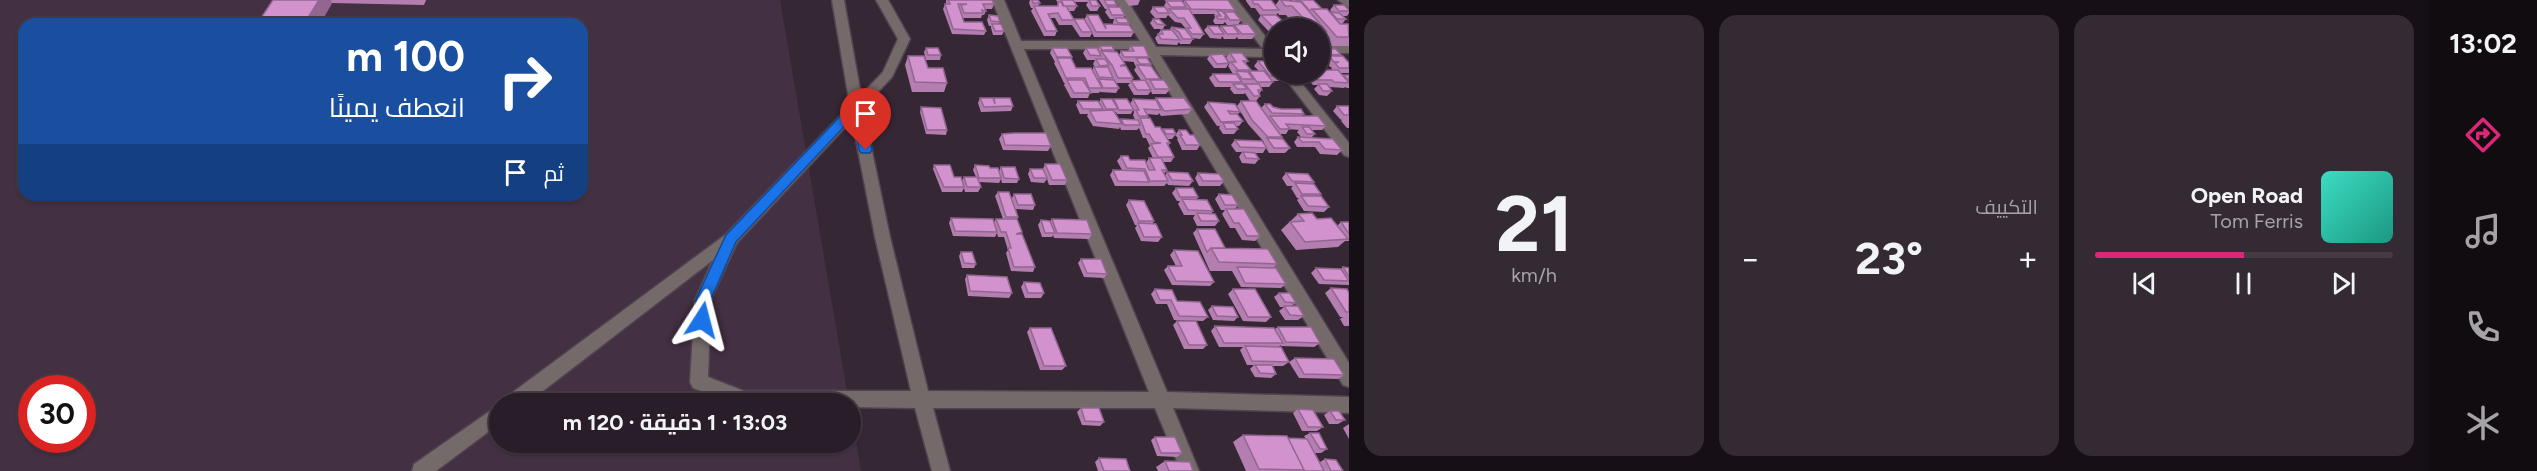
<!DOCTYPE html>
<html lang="ar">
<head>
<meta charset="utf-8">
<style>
  body { margin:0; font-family:Figtree,Cairo,sans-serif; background:#342a34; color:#f1f3f6; direction:rtl; height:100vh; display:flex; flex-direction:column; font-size:22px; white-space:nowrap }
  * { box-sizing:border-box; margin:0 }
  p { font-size:20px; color:#a5a2a8 }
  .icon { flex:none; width:33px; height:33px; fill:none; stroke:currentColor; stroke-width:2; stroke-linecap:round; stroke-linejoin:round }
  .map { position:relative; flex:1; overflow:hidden; direction:ltr }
  .side { display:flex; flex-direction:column; gap:15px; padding:15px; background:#161016; width:1080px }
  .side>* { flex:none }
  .banner { position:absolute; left:18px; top:18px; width:570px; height:183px; border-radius:18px; box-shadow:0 2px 4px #0004,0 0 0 2px #443b45; direction:rtl; background:#1a4fa0; color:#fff; overflow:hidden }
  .fabs { position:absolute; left:1264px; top:18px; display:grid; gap:12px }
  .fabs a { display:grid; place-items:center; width:66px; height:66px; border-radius:50%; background:#281d28; box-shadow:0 2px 4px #0004,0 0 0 2px #443b45; font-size:30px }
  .speed { position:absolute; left:18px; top:375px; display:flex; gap:12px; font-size:30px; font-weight:700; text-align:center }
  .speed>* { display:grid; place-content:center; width:78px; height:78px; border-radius:50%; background:#281d28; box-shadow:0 2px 4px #0004,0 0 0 2px #443b45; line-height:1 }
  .speed .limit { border:9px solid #d22; background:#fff; color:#111 }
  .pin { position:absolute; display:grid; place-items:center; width:51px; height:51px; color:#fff; margin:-62px -26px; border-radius:50% 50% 50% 0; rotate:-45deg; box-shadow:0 0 6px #0007 }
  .pin .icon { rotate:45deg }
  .me { position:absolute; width:66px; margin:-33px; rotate:9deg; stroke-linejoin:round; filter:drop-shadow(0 0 4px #0008) }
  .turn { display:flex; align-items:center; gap:21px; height:126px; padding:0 24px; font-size:27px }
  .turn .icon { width:78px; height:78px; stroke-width:2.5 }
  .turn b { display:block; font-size:42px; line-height:51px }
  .then { display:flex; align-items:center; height:57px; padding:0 24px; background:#0003; gap:12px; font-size:22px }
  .big { font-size:45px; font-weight:700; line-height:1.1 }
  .side .card { flex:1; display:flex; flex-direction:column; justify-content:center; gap:9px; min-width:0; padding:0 21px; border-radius:18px; background:#342a34 }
  .side .dial { align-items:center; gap:0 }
  .dial b { font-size:78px; line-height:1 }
  .song { display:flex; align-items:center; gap:18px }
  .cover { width:72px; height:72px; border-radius:9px; background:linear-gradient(135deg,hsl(170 70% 55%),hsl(170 70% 35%)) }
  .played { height:6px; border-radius:3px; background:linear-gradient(90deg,#db2777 50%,#443b45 50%) }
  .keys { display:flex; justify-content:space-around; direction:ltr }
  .heat { display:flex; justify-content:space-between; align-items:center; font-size:33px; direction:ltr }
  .side .tiles { flex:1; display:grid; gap:15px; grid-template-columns:repeat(3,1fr) }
  .trip { position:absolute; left:489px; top:393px; width:372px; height:60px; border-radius:30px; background:#281d28; box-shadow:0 2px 4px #0004,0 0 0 2px #443b45; font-weight:700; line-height:60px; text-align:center; direction:rtl }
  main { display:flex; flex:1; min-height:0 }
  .tab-bar { display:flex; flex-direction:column; width:108px; justify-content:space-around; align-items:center; background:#100c10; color:#a5a2a8 }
  .tab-bar .icon { width:42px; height:42px }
  .tab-bar .on { color:#db2777 }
  .tab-bar b { font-size:27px; color:#f1f3f6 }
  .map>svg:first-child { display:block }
  .built { fill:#443043; fill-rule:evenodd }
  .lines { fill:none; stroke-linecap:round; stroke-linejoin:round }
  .minor-casing { stroke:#524351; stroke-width:3 }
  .minor { fill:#756a6a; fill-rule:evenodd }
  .wall { fill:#b47eb0; fill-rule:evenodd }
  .shaded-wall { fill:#926690 }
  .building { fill:#d192cd; stroke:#926690; stroke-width:1.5 }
  .route { fill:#1a73e8; stroke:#114b97; stroke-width:1.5 }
</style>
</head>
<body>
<main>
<nav class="tab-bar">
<b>13:02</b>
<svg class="icon on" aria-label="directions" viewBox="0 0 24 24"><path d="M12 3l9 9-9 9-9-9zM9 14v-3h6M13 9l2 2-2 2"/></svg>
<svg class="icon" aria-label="music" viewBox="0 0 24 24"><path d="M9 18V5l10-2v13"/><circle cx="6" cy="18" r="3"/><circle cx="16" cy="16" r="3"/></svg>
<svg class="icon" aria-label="phone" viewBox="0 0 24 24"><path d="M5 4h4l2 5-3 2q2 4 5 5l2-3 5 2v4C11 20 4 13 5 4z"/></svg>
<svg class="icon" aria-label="climate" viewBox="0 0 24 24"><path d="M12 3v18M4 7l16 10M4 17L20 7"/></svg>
</nav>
<section class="side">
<div class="tiles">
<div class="card">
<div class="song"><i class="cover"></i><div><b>Open Road</b><p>Tom Ferris</p></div></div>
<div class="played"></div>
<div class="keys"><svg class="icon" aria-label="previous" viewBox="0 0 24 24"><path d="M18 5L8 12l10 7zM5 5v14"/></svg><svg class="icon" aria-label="pause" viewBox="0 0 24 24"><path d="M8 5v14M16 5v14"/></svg><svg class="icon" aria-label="next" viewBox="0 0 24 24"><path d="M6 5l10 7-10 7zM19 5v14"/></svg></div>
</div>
<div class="card"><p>التكييف</p>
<div class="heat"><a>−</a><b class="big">23°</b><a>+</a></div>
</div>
<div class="card dial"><b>21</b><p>km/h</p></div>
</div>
</section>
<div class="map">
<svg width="1349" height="471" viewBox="0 0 1349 471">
  <rect width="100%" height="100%" fill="#362735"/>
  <path class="built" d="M0,0H780L849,403L500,404V442H850L851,410L861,471H0ZM24,24H582V195H24ZM32,388H82V440H32Z"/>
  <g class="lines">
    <defs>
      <path id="minor" d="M832,0H844L861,95L883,72L898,39L876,0H888L910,39L892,77L863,108L890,237L928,391L1149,392L992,0H1004L1021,41H1140L1115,0H1127L1156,47L1263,49L1225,0H1237L1275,49V61L1268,57L1160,55L1349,363V387L1343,385L1144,49H1024L1167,392L1349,397V413L1173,408L1199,471H1181L1155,408H933L950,471H932L915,408L850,407V404H735L693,388L690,382L695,299L713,260L526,404H502L505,398L725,235L850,106ZM852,120L875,237L911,391H744L708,377L711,299L737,243Z
        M1338,0H1349V8Z
        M1320,45H1349V53H1320Z
        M1282,74H1294L1349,143V157L1344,155Z
        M500,404V423L436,471H412L414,464Z"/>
    </defs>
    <use href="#minor" class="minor-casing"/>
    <use href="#minor" class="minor"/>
  </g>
  <path class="wall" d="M273,0H426L424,5L332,3L320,24H257Z
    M946,0L994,4L992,9H985L986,11L984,15H982L981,18H963L964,22L986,31L984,35L952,34L943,9L945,4H946Z
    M1030,0H1038L1040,3L1038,6H1057L1058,3L1056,0H1096L1100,6L1097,11H1090L1086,5L1088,2H1074L1077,6L1074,11H1069L1074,19L1084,20L1087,15L1104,25L1105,24H1113V23L1114,19H1110L1105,12L1107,9H1105L1099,0H1114L1117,5L1116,7L1125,15L1123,18L1129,23V25L1134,32L1131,37H1094L1092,33L1090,37H1080L1072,25H1059L1055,18H1050L1057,31L1055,36H1044L1031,11L1033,8H1031L1029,3Z
    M1125,0H1140L1138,5L1129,6Z
    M1165,0H1184L1181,1L1183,3L1184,0H1191H1190H1228L1235,10L1233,12L1241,20L1238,25L1256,34L1252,39H1238L1237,37L1235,39H1224L1222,36L1221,39L1210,38L1204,30L1208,26L1220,28L1221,26H1233L1234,25H1227L1225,22L1223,24H1215L1213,21L1215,17L1214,15L1215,14H1192L1204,34L1200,39L1192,38L1193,39L1190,44H1180L1179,42L1177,45L1158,44L1155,38L1161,30H1170L1171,27L1186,29L1181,23L1175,22L1168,15L1166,18H1155L1150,12L1153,7H1165L1164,6L1166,2Z
    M1246,0H1271L1275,6L1279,0L1292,1V0H1313L1322,9L1330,13L1332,12L1330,10L1334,5L1349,10V13L1347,16H1342L1346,19L1342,24H1349V46H1330L1321,36L1320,37V28H1293L1295,26L1286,15H1279L1278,13L1276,15L1275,38L1258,20L1261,15H1263H1260L1255,8H1251L1246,1Z
    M989,15L1000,22L999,24L1004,31L1002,35H993L991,28V26H989L987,20Z
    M1153,19L1165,25L1163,29H1154L1150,23Z
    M1100,46L1114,50V52L1119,55L1121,51H1128L1131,46L1149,57L1148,59L1151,64L1150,66L1160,79L1159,80L1170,89L1166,94H1152L1151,91L1148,95H1134L1128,85L1130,83H1116L1119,88L1116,93L1100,92V91L1099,93H1090L1088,98H1071L1064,85L1065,83H1064L1054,63L1055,62L1050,53L1052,48L1072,57L1071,58L1076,68L1092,70L1094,67H1095L1093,64L1095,60H1087L1083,53L1086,48L1098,50ZM1123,61L1134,62V63L1136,67L1134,70L1141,80L1132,81L1133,78L1124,66Z
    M926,48L941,55L940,60H926L924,52Z
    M1320,48L1341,55L1340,56L1349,63V73H1340L1343,76L1344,75H1349V88H1347L1345,87L1344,88L1330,87L1327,85L1332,91L1327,96L1319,95L1314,89L1318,85H1313L1303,74H1320L1322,70H1333L1331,68L1332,67H1330L1327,62L1324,65H1320Z
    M1230,53L1248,61L1246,63L1250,71H1259L1254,66L1258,61L1287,76L1284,81H1271L1273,82L1269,87H1261L1262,90L1259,94L1260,96L1256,101H1250L1245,93L1244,94H1234L1230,89L1231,87H1215L1209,78L1213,74H1233L1228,66L1230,63L1226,58Z
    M1210,55L1229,63L1226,68H1214L1207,59Z
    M908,56L928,68L947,83L944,92H912L905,65Z
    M980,98L994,100V98L1013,106L1011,111L981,112L978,103Z
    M1156,98L1192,109L1188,114L1161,116L1159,113L1158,115L1147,114L1148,116L1147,118L1155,127L1162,130L1163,129L1176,134L1172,139H1168L1170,143L1168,146L1174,157L1171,162H1162L1167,170L1164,174L1165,176L1167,172L1193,181L1189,186L1168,185L1167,183L1164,186H1115L1110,175L1113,170H1122L1117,161L1121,156L1130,160L1146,163L1149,158H1153L1148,148L1150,146L1146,138H1143L1139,128L1137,130H1121L1120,127L1119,129L1093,126L1087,116L1088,114H1080L1076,105L1078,101L1099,102L1101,99L1113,100L1114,99L1130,104L1133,99L1154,100ZM1133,110L1134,112L1133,115L1135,120L1121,119L1120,121L1115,113L1116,112L1117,114H1131Z
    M1241,101L1261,108L1265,104L1273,107L1304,114L1302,116L1326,126L1322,130H1312L1315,134L1311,138L1342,150L1337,155L1320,154L1315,147H1297L1294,142L1298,137L1302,138L1297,132L1299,130L1289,129L1286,134H1279L1282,137L1281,139L1290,148L1285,153H1269L1266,148L1263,153H1255L1259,159L1255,164L1242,163L1239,157L1242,152H1236L1231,145L1235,140L1263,143L1264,142L1248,124L1237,106Z
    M1208,102L1240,112L1237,115L1243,121L1239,126H1236L1238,129L1234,134H1223L1219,128L1220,126H1217L1204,107Z
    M1337,106H1349V128H1347L1341,121L1342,120L1340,119L1333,111Z
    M921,107L947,130L946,135L926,134L920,112Z
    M1179,130L1200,145L1197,150H1182L1177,139L1178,138L1175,135Z
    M1002,134L1051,146L1048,151L1003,150L999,139Z
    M1045,164L1067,180L1065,185H1049L1047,179L1044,183L1031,182L1028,174L1030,169H1043Z
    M934,165L954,177L962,181L964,177H976L973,170L975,165L990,168L999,171L1001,167L1019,179L1017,183H1002L1001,179L999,183L979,182L981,187L978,192H965L964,188L962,192H942L933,169Z
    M1198,173L1224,181L1220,186H1199L1195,178Z
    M1286,173L1314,182L1312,184L1321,194L1319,196L1329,207L1324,212L1304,211L1297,200L1299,198H1297L1291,188L1293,186H1287L1282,178Z
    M1176,188L1198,197L1196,200L1213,211L1211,214L1219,221L1215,226H1197L1193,218L1195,215H1184L1178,204L1180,201H1177L1172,193Z
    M998,192L1012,198L1014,194L1035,205L1033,210L1016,209L1018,217L1017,219L1021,234L1035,267L1033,272L1011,271L1006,253L1008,250L1004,237H998L997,233L995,237L953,236L949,223L951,218L994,222L996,219H1003L995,196Z
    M1219,194L1238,205L1235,209L1260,236L1255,241L1242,240L1235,228H1230L1222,214L1225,210H1221L1215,199Z
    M1129,200L1154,221L1152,224L1162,237L1158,242L1141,241L1135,228L1137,225H1135L1126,205Z
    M1298,214L1337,226L1341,222H1349V241H1345L1338,247L1296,250L1281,230Z
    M1052,219L1092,234L1089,239L1054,238L1053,235L1052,237H1042L1038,225L1041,220L1050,222Z
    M1197,229L1225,248L1277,264L1273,268L1286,284L1281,288L1241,287L1232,271H1210L1193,233Z
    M1174,250L1214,282L1210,286L1172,285L1164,270L1168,266H1176L1170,255Z
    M961,252L976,264L974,268H962L959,256Z
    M1081,259L1107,274L1104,278L1084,277L1078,263Z
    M1343,267L1349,268V285L1319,284L1311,273L1316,268L1341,269Z
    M967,275L1012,293L1009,298L968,296L965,279Z
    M1024,282L1044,293L1041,298H1025L1021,287Z
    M1331,288L1349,293V326H1344L1340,319L1343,317H1340L1325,293Z
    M1155,289L1177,301L1208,317L1203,321L1174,320L1167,304H1156L1151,294Z
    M1233,289L1271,317L1266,322L1243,321L1228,294Z
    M1279,293L1296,303L1291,306L1304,316L1298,320H1285L1279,311L1284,307H1280L1274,297Z
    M1212,306L1238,317L1234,321L1213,320L1208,310Z
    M1177,321L1207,345L1203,349H1184L1173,325Z
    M1215,326L1275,329L1278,327L1320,343L1314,347L1281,346V345L1278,347L1289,362L1283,366H1272L1276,374L1271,378L1255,377L1250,369L1254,365H1247L1240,350L1243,347H1219L1211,331Z
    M1030,328L1066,366L1062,370H1040L1027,332Z
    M1295,358L1344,375L1338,379L1299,378L1289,362Z
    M1081,408L1104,422L1100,426L1082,425L1077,412Z
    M1298,409L1323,427L1317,431H1302L1293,413Z
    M1330,411L1345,420L1338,424H1329L1324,415Z
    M1349,424V439L1343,428Z
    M1310,433L1327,449L1321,453H1315L1320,462L1325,459L1343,471H1246L1233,442L1243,435L1306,439L1304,436Z
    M1155,437L1182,453L1177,457L1157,456L1151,440Z
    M1099,458L1130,471H1098L1095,462Z
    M1165,461L1193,471H1158L1156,467Z"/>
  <path class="shaded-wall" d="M319,0H331L332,3L320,24H304Z"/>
  <path class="building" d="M273,0H319L304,24H257Z
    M948,0H992L994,4H983L986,11L982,10L983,13H964L961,5L967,4H958L964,22H982L986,31L953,29L945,4H950Z
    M1032,0H1038L1040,3H1033Z
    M1061,0H1073L1077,6H1064Z
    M1089,0H1096L1100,6H1092Z
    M1104,0H1114L1117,5H1107Z
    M1184,0H1228L1235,10L1191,9Z
    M1252,0H1271L1279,10H1263L1258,4H1254Z
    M1281,0L1301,2L1326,31L1320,30V28H1301L1297,23L1305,20L1292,6H1285Z
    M1296,0H1313L1322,9L1309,10L1302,2L1297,1Z
    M1166,1H1182L1186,7H1171Z
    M1058,2H1061L1063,6H1066L1074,20H1062L1058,13L1048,14L1057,31H1046L1034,6H1058Z
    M1334,5H1344L1349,10V11H1339Z
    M1108,7H1120L1125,15H1112Z
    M1153,7H1165L1169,13H1158Z
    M1169,9H1189L1204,34H1192L1187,28H1191L1184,18H1178Z
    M1312,9H1327L1340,24H1348L1349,37H1337Z
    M1217,11H1222L1227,17H1225L1226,19H1218L1216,16H1221Z
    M1224,12H1234L1241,20H1230Z
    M1331,12L1339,13L1346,19H1337Z
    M989,15L998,16L1000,22L991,21Z
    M1087,15H1098L1106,29L1105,24L1129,25L1134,32H1096Z
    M1261,15H1276L1290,28H1275V29Z
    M1115,18H1126L1129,23H1118Z
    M1074,19H1084L1092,32H1082Z
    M1153,19H1159L1165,25L1157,24Z
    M992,24H1001L1004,31H995Z
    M1248,24L1256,34H1242L1234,25Z
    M1208,26H1218L1224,34H1214Z
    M1221,26H1233L1239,34H1227Z
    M1171,27L1185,29L1193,39H1183L1179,32Z
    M1161,30H1172L1180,40L1161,39L1158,34H1163Z
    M1100,46H1112L1114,50H1102Z
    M1131,46H1144L1149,57H1124L1121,51H1134Z
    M926,48H938L941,55H928Z
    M1052,48H1067L1072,57H1057Z
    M1086,48H1097L1101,56L1090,55Z
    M1320,48L1336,49L1341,55L1323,54L1328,61H1320Z
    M1101,51L1117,52L1125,64L1120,66H1126L1133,78H1118L1112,65Z
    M1230,53H1242L1248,61H1243L1251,70H1238L1231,62H1236Z
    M1223,54L1229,63L1217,64L1210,55Z
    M908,56H924L928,68H943L947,83L915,82Z
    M1329,56H1343L1349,63V68H1339L1335,63L1339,62H1334Z
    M1057,58H1071L1076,68H1091L1102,88H1089L1085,78H1066Z
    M1136,58H1147L1151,64H1140Z
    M1096,59H1105L1109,65L1100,66Z
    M1258,61H1275V74H1285L1287,76H1270Z
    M1137,65L1151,66L1160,79H1146Z
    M1094,67H1108L1113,78L1099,77Z
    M1320,68L1322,70H1338L1349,83L1334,82L1332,80H1317L1311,74H1320Z
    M1236,71L1248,72L1253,79H1242Z
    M1249,71H1264L1273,82H1257Z
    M1213,74H1236L1242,82H1219Z
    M1344,75H1349V81Z
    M1099,79L1114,80L1119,88H1103Z
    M1067,80H1083L1091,93H1074Z
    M1145,80L1151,90H1137L1131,81Z
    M1150,80H1164L1170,89H1155Z
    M1233,84H1243L1247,89H1237Z
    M1245,84H1259L1262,90H1258L1260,96H1254Z
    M1318,84H1327L1332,91H1323Z
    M980,98H993L995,104L994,98H1010L1013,106L984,107Z
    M1156,98H1184L1192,109L1164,111Z
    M1101,99H1112L1118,109H1106Z
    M1114,99H1127L1134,110H1119Z
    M1133,99L1156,100L1161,110L1144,109L1148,116H1139L1136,110H1139Z
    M1078,101H1098L1103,109H1083Z
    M1241,101H1256L1282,137H1268L1252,120Z
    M1208,102L1235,104L1240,112L1228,111L1230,114H1237L1243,121L1221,122Z
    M1265,104H1270L1273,107L1281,109H1301L1304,114L1272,113Z
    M1337,106H1349V115H1344Z
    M921,107L941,108L947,130H927Z
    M1113,110L1122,124L1096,122L1090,111Z
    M1270,116H1318L1326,126L1286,124L1290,129H1280Z
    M1140,118H1150L1155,127H1160L1170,143H1167L1174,157H1158L1151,144L1161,143L1154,142L1149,134H1146Z
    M1121,119L1138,120L1140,125H1124Z
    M1223,123H1234L1238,129H1226Z
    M1302,127H1309L1315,134H1307Z
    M1163,129H1173L1176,134H1166Z
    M1179,130H1186L1190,135H1194L1200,145H1186L1180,135H1182Z
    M1015,133H1046L1051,146L1005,145L1002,134Z
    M1298,137L1333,139L1342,150L1325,149L1319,142H1302Z
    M1267,138L1283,139L1290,148H1274Z
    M1235,140L1262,141L1267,148L1240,147Z
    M1243,152L1255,153L1259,159L1246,158Z
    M1121,156H1128L1130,160H1145L1149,170H1155L1149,158H1161L1167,170H1162L1168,181H1150L1145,169L1127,168Z
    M1045,164H1060L1067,180H1052Z
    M934,165H950L954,177H961L964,187H944Z
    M975,165L989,166L990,168H998L1001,178H979Z
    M1001,167H1015L1019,179L1004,178Z
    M1030,169H1043L1047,178H1034Z
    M1113,170L1144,171L1149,182L1118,181Z
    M1167,172L1188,173L1193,181L1172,180Z
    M1198,173L1219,174L1224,181H1203Z
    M1286,173L1308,174L1314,182L1292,181Z
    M964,177H977L981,187H967Z
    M1295,183L1314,184L1321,194H1302Z
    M1176,188H1193L1198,197H1180Z
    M998,192H1009L1018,217H1006Z
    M1014,194H1031L1035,205H1018Z
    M1219,194L1232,195L1238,205H1225Z
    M1301,196H1321L1329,207L1308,206Z
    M1182,199L1207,200L1213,211L1188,210Z
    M1129,200L1144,201L1154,221H1139Z
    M1226,209H1244L1260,236H1247L1239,223H1234Z
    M1197,213L1215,214L1219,221H1201Z
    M1312,213L1317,219L1331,218L1348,239L1305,242L1290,222L1304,221L1298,214Z
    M951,218L993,219L997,232L955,231Z
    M996,219H1017L1022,232L1016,234H1022L1035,267H1014L1008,248H1011L1006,232H1001Z
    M1052,219L1087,220L1092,234L1057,233Z
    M1041,220L1050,221L1055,233H1045Z
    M1341,222H1349V234Z
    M1138,223L1156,224L1162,237H1144Z
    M1197,229H1215L1225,248H1211L1207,252Z
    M1211,248L1268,249L1277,264L1219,262Z
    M1174,250L1198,251L1214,282L1176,281L1168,266H1182Z
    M961,252H972L976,264L964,263Z
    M1081,259H1101L1107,274L1087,273Z
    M1237,267L1276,268L1286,284L1245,283Z
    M1343,267L1349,268V277Z
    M1316,268L1341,269L1349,281L1324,280Z
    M967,275L1007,277L1012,293L970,291Z
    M1024,282L1040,283L1044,293H1028Z
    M1331,288L1347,289L1349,293V312H1346Z
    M1155,289L1172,290L1177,301L1200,302L1208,317L1179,316L1171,300H1160Z
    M1233,289H1255L1271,317H1248Z
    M1279,293H1290L1296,303L1285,302Z
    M1212,306L1233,307L1238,317L1217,316Z
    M1284,306H1298L1304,316L1290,315Z
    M1177,321H1196L1207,345H1189Z
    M1215,326L1274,328L1283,343H1224Z
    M1278,327H1311L1320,343L1286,342Z
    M1030,328H1051L1066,366H1044Z
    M1245,346L1281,347L1289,362L1252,361Z
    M1295,358L1334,359L1344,375L1304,374Z
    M1255,365H1272L1276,374L1260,373Z
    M1081,408H1099L1104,422L1085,421Z
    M1298,409L1313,410L1323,427H1308Z
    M1330,411H1339L1345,420H1336Z
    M1310,433H1319L1327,449H1320Z
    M1243,435L1287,436L1304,470L1259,469Z
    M1155,437H1175L1182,453H1161Z
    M1288,438L1307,439L1324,471H1303V470H1304Z
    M1099,458L1126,459L1130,471H1104Z
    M1325,459L1336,460L1343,471H1331Z
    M1165,461L1190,462L1193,471H1169Z"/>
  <path class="route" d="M857,102L863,106L872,150L870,153H861L859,150L853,117L736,242L711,299L708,324L702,326L697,324L695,320L696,299L726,235L853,103Z"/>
</svg>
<div class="fabs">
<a><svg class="icon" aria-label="sound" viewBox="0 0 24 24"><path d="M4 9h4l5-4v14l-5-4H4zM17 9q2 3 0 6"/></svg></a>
</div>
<div class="speed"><div class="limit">30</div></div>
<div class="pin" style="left:866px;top:150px;background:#d93025"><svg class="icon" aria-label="arrive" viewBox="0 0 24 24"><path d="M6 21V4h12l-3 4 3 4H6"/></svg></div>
<svg class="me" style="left:702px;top:320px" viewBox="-20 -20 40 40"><path d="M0-17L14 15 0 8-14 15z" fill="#1a73e8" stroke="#fff" stroke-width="4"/></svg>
<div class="trip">13:03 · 1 دقيقة · 120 m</div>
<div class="banner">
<div class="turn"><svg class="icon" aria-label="right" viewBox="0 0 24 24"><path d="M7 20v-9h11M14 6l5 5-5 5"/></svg><div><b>100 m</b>انعطف يمينًا</div></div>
<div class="then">ثم<svg class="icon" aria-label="arrive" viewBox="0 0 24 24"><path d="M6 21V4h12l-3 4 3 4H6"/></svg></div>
</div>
</div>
</main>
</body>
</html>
